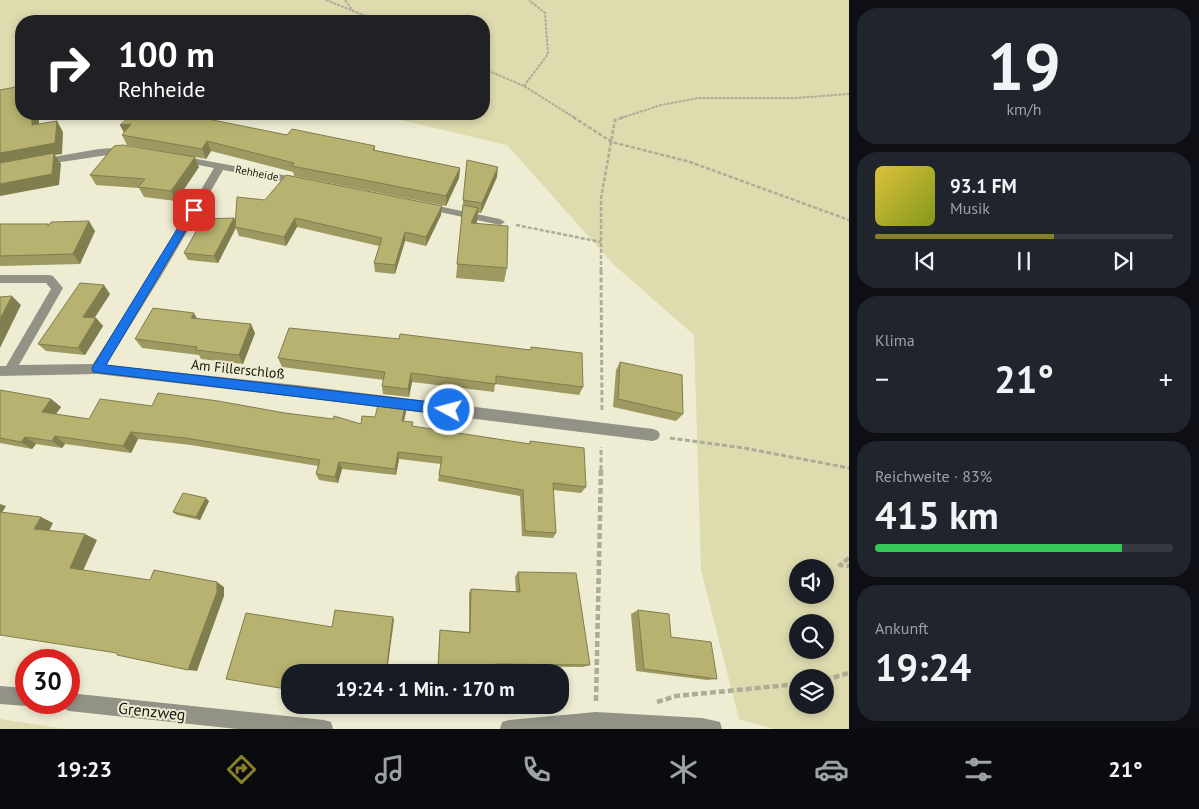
<!DOCTYPE html>
<html lang="de">
<head>
<meta charset="utf-8">
<style>
  body { margin:0; font-family:"PT Sans",sans-serif; background:#20242c; color:#f1f3f6; height:100vh; display:flex; flex-direction:column; font-size:19px; white-space:nowrap }
  * { box-sizing:border-box; margin:0 }
  p { font-size:16px; color:#9ea1a6 }
  .icon { flex:none; width:28px; height:28px; fill:none; stroke:currentColor; stroke-width:2; stroke-linecap:round; stroke-linejoin:round }
  .map { position:relative; flex:1; overflow:hidden }
  .side { display:flex; flex-direction:column; gap:8px; padding:8px; background:#0d0f14; width:350px }
  .side>* { flex:none }
  .hud { position:absolute; left:15px; top:15px; width:475px; height:105px; border-radius:20px; box-shadow:0 2px 8px #0003; background:#202124; color:#fff; overflow:hidden }
  .buttons { position:absolute; left:789px; top:559px; display:grid; gap:10px }
  .buttons a { display:grid; place-items:center; width:45px; height:45px; border-radius:50%; background:#171b24; box-shadow:0 2px 8px #0003; font-size:25px }
  .speed { position:absolute; left:15px; top:649px; display:flex; gap:10px; font-size:25px; font-weight:700; text-align:center }
  .speed>* { display:grid; place-content:center; width:65px; height:65px; border-radius:50%; background:#171b24; box-shadow:0 2px 8px #0003; line-height:1 }
  .speed .limit { border:8px solid #d22; background:#fff; color:#111 }
  .pin { position:absolute; display:grid; place-items:center; width:42px; height:42px; color:#fff; margin:-21px; border-radius:10px; box-shadow:0 2px 8px #0006 }
  .me { position:absolute; width:55px; margin:-28px; rotate:277deg; stroke-linejoin:round; filter:drop-shadow(0 0 4px #0008) }
  .turn { display:flex; align-items:center; gap:18px; height:105px; padding:0 20px; font-size:22px }
  .turn .icon { width:65px; height:65px; stroke-width:2.5 }
  .turn b { display:block; font-size:35px; line-height:42px }
  .big { font-size:38px; font-weight:700; line-height:1.1 }
  .side .widget { flex:1; display:flex; flex-direction:column; justify-content:center; gap:8px; min-width:0; padding:0 18px; border-radius:20px; background:#20242c }
  .side .dial { align-items:center; gap:0 }
  .dial b { font-size:65px; line-height:1 }
  .song { display:flex; align-items:center; gap:15px }
  .cover { width:60px; height:60px; border-radius:8px; background:linear-gradient(135deg,hsl(50 70% 55%),hsl(70 70% 35%)) }
  .played { height:5px; border-radius:2px; background:linear-gradient(90deg,#878027 60%,#363941 60%) }
  .keys { display:flex; justify-content:space-around; direction:ltr }
  .heat { display:flex; justify-content:space-between; align-items:center; font-size:28px; direction:ltr }
  .charge { height:8px; border-radius:4px; background:linear-gradient(90deg,#34c759 83%,#363941 0) }
  .trip { position:absolute; left:281px; top:664px; width:288px; height:50px; border-radius:20px; background:#171b24; box-shadow:0 2px 8px #0003; font-weight:700; line-height:50px; text-align:center }
  .dock { display:flex; height:80px; justify-content:space-around; align-items:center; background:#090b0e; color:#9ea1a6 }
  .dock .icon { width:35px; height:35px }
  .dock .current { color:#878027 }
  .dock b { font-size:22px; color:#f1f3f6 }
  main { display:flex; flex:1; min-height:0 }
  .map>svg:first-child { display:block }
  .green { fill:#dedbaf; fill-rule:evenodd }
  .lines { fill:none; stroke-linecap:round; stroke-linejoin:round }
  .path-far3 { stroke:#adac97; stroke-width:2; stroke-dasharray:3 1; stroke-linecap:butt }
  .path-far2 { stroke:#adac97; stroke-width:2.5; stroke-dasharray:4 2; stroke-linecap:butt }
  .path-far1 { stroke:#adac97; stroke-width:3; stroke-dasharray:5 2.5; stroke-linecap:butt }
  .path { stroke:#adac97; stroke-width:4.5; stroke-dasharray:6 3; stroke-linecap:butt }
  .street { fill:#929287; fill-rule:evenodd }
  .wall { fill:#9d9960 }
  .shaded-wall { fill:#807d4e }
  .building { fill:#b7b270; stroke:#807d4e }
  .route { fill:#1a73e8; stroke:#114b97 }
  .labels { text-anchor:middle; stroke-width:4; stroke-linejoin:round; paint-order:stroke }
  .far-street-label { font-size:11px; fill:#16160d; stroke:#eeecd2 }
  .street-label { font-size:14px; fill:#16160d; stroke:#eeecd2 }
  .near-street-label { font-size:16px; fill:#16160d; stroke:#eeecd2 }
</style>
</head>
<body>
<main>
<div class="map">
<svg width="849" height="729" viewBox="0 0 849 729">
  <rect width="100%" height="100%" fill="#eeecd2"/>
  <path class="green" d="M0,0H849V729H773L739,719L701,570L694,335L614,265L507,145L375,114H484V21H21V90L0,93ZM798,568H825V595H798ZM798,622H825V650H798ZM798,678H825V705H798Z
    M0,719L65,729H0Z"/>
  <g class="lines">
    <path class="path-far3" d="M326,0L378,21
      M345,0L353,11
      M484,69L524,86L575,118
      M524,86L548,54L545,13L529,0
      M621,118L661,105L698,98H796L849,94"/>
    <path class="path-far2" d="M573,117L612,142L690,162L849,220
      M516,225L601,242
      M601,271V198L615,120L625,117"/>
    <path class="path-far1" d="M601,270L602,411
      M670,438L744,448L849,468
      M601,470V447"/>
    <path class="path" d="M849,558L840,565L849,566
      M825,680L849,673
      M596,701L601,469
      M657,702L676,696L798,684"/>
    <path class="street" d="M125,147L129,150L128,152L41,165L36,162L41,159L99,149Z
      M181,156L299,178L304,181L299,184L223,170L163,273L106,365L297,385L653,429L658,431L660,435L658,439L653,441L297,397L97,374L0,376V366H6L51,289L46,283H0V275H49L53,276L63,288L19,365L93,364L155,267L214,168L178,161V157Z
      M424,203L500,219L505,222L500,225L421,208L419,206Z
      M0,686L26,688V702L32,703L26,706L0,704Z
      M69,693L324,720L331,722L333,729H237L69,711L63,708L60,702H69Z
      M596,712L702,718L720,722L722,729H500L502,722L509,720Z"/>
  </g>
  <path class="wall" d="M120,125L287,135L375,146V150L460,168L459,178L446,206L294,176L293,172L211,151L206,159L127,145L122,135L124,133Z
    M467,160L497,177L481,213H478L476,223L507,268L504,282L456,278Z
    M199,167L176,201L144,197L139,188L96,185L90,175Z
    M265,200L441,215L426,246L405,241L395,274L375,272L374,263L379,246L297,227L286,246L239,236L236,228L218,263L188,260L184,253L234,218L236,221Z
    M0,224H48L49,225L95,231L80,264L0,266Z
    M110,294L94,318H96L103,326L85,355L46,351L38,344Z
    M197,318L255,333L243,364L201,359L199,355L142,348L135,339Z
    M399,339L531,350V347L583,387L579,395L495,384L494,392L412,382L409,397L383,394L382,386L384,380L282,367L278,358Z
    M620,362L683,414L676,421L613,407L616,370Z
    M0,390L51,399L61,407L56,414L89,419L152,406L285,413L361,424L405,405L406,412L404,421L413,426L529,444L530,441L586,487L581,493L553,490L556,533L553,538L522,536L520,496L438,481L441,464L399,459L396,475L342,469L338,483L319,480L316,474L318,466L191,445L138,439L131,453L65,444L62,448L36,444L32,449L0,443Z
    M209,501L200,520L177,515L173,512Z
    M518,572L590,665L583,667L495,666V672H437L440,630L469,632V593L471,589L516,592L515,577Z
    M638,610L671,637L717,679L707,680L636,671L631,614Z"/>
  <path class="shaded-wall" d="M32,114H39V136L32,125Z
    M57,121L63,132L62,154L55,155L61,164L59,185L0,196V153Z
    M131,124L126,135L120,125Z
    M207,141L211,151L206,159L202,149Z
    M195,157L199,167L176,201L171,191Z
    M498,167L497,177L481,213L482,203Z
    M460,168L459,178L446,206V196Z
    M442,206L441,215L426,246V237Z
    M478,208L477,222L470,237L471,223Z
    M234,218L237,225L218,263L214,256Z
    M295,218L297,227L286,246L284,237Z
    M89,221L95,231L80,264L73,254Z
    M405,232V241L395,274V265Z
    M104,285L110,294L90,325L83,317Z
    M12,296L21,305L0,348V319Z
    M194,313L199,322L191,318Z
    M96,318L103,326L85,355L78,348Z
    M251,324L255,333L243,364L239,355Z
    M411,373L412,382L409,397L408,389Z
    M51,399L61,407L52,419L42,412Z
    M405,405L406,412L402,428V421Z
    M131,432L138,439L131,453L123,446Z
    M55,436L65,444L62,448L52,441Z
    M25,437L36,444L32,449L21,442Z
    M398,452L399,459L396,475L395,469Z
    M339,462L342,469L338,483L335,477Z
    M206,498L209,501L200,520L196,517Z
    M0,504L6,506L0,516Z
    M41,517L53,523L47,535L34,529Z
    M85,534L97,540L82,573L70,568Z
    M217,582L224,587V596L197,671L188,670Z
    M393,617L394,620L387,672H386Z
    M288,680H290V690L286,689Z"/>
  <path class="building" d="M21,86V114H32V125L57,121L55,143L0,153V90Z
    M133,114H183L287,135L292,129L375,146L373,150L460,168L446,196L292,166L294,163L207,141L202,149L122,135L131,124L120,125Z
    M123,145L195,157L171,191L138,187L145,179L90,175L114,146Z
    M54,153L52,174L0,184V163Z
    M467,160L498,167L482,203L463,200Z
    M286,175L442,206L426,237L405,232L395,265L374,263L382,238L295,218L284,237L235,227L237,197L265,200Z
    M463,205L478,208L471,223L508,226L507,268L457,264Z
    M234,218L214,256L184,253L203,219Z
    M89,221L73,254L0,256V224H48V226L51,222Z
    M80,283L104,285L83,317L96,318L78,348L38,344Z
    M12,296L0,319V297Z
    M153,308L194,313L191,318L251,324L239,355L196,350L197,347L135,339Z
    M289,328L399,339L400,334L531,350V347L582,353L583,387L496,376V384L411,373L408,389L382,386L385,372L278,358Z
    M620,362L682,375L683,414L618,399Z
    M0,390L51,399L42,412L89,419L100,399L152,406L158,393L218,401L285,413L333,419L334,416L361,424L362,416L375,417L379,401L405,405L402,421L413,422L412,426L530,444V441L584,448L586,487L553,483L556,533L525,531L523,490L439,475L442,457L398,452L395,469L339,462L335,477L316,474L320,460L185,438L131,432L123,446L55,436L52,441L25,437L21,442L0,438Z
    M183,493L206,498L196,517L173,512Z
    M0,512L41,517L34,529L85,534L70,568L150,580L154,570L217,582V592L188,670L117,655V653L0,635Z
    M518,572L576,573L590,665L495,664V672H438L440,630L470,633L471,589L520,592Z
    M335,610L393,617L386,672H290V680H288L286,689L226,679L246,613L332,627Z
    M638,610L669,614L671,637L711,642L717,679L644,669Z"/>
  <path class="route" d="M190,208H197L198,210L106,365L449,404L453,406L455,410L453,413L449,415L93,372L92,369L93,366Z"/>
  <g class="labels">
    <g class="far-street-label">
      <text transform="translate(257 173) rotate(11)" y="4">Rehheide</text>
    </g>
    <g class="street-label">
      <text transform="translate(238 369) rotate(6)" y="5">Am Fillerschloß</text>
    </g>
    <g class="near-street-label">
      <text transform="translate(152 711) rotate(6)" y="6">Grenzweg</text>
    </g>
  </g>
</svg>
<div class="buttons">
<a><svg class="icon" aria-label="sound" viewBox="0 0 24 24"><path d="M4 9h4l5-4v14l-5-4H4zM17 9q2 3 0 6"/></svg></a>
<a><svg class="icon" aria-label="search" viewBox="0 0 24 24"><circle cx="10" cy="10" r="6"/><path d="M15 15l6 6"/></svg></a>
<a><svg class="icon" aria-label="layers" viewBox="0 0 24 24"><path d="M12 4l9 5-9 5-9-5zM3 14l9 5 9-5"/></svg></a>
</div>
<div class="speed"><div class="limit">30</div></div>
<div class="pin" style="left:194px;top:210px;background:#d93025"><svg class="icon" aria-label="arrive" viewBox="0 0 24 24"><path d="M6 21V4h12l-3 4 3 4H6"/></svg></div>
<svg class="me" style="left:449px;top:410px" viewBox="-20 -20 40 40"><circle r="17" fill="#1a73e8" stroke="#fff" stroke-width="3"/><path d="M0-11L8 9 0 5-8 9z" fill="#fff"/></svg>
<div class="trip">19:24 · 1 Min. · 170 m</div>
<div class="hud">
<div class="turn"><svg class="icon" aria-label="right" viewBox="0 0 24 24"><path d="M7 20v-9h11M14 6l5 5-5 5"/></svg><div><b>100 m</b>Rehheide</div></div>
</div>
</div>
<section class="side">
<div class="widget dial"><b>19</b><p>km/h</p></div>
<div class="widget">
<div class="song"><i class="cover"></i><div><b>93.1 FM</b><p>Musik</p></div></div>
<div class="played"></div>
<div class="keys"><svg class="icon" aria-label="previous" viewBox="0 0 24 24"><path d="M18 5L8 12l10 7zM5 5v14"/></svg><svg class="icon" aria-label="pause" viewBox="0 0 24 24"><path d="M8 5v14M16 5v14"/></svg><svg class="icon" aria-label="next" viewBox="0 0 24 24"><path d="M6 5l10 7-10 7zM19 5v14"/></svg></div>
</div>
<div class="widget"><p>Klima</p>
<div class="heat"><a>−</a><b class="big">21°</b><a>+</a></div>
</div>
<div class="widget"><p>Reichweite · 83%</p><b class="big">415 km</b><div class="charge"></div></div>
<div class="widget"><p>Ankunft</p><b class="big">19:24</b></div>
</section>
</main>
<nav class="dock">
<b>19:23</b>
<svg class="icon current" aria-label="directions" viewBox="0 0 24 24"><path d="M12 3l9 9-9 9-9-9zM9 14v-3h6M13 9l2 2-2 2"/></svg>
<svg class="icon" aria-label="music" viewBox="0 0 24 24"><path d="M9 18V5l10-2v13"/><circle cx="6" cy="18" r="3"/><circle cx="16" cy="16" r="3"/></svg>
<svg class="icon" aria-label="phone" viewBox="0 0 24 24"><path d="M5 4h4l2 5-3 2q2 4 5 5l2-3 5 2v4C11 20 4 13 5 4z"/></svg>
<svg class="icon" aria-label="climate" viewBox="0 0 24 24"><path d="M12 3v18M4 7l16 10M4 17L20 7"/></svg>
<svg class="icon" aria-label="car" viewBox="0 0 24 24"><path d="M5 17H2v-5l4-1 3-4h7l3 4 3 1v5h-3M9 17h6M6 11h13"/><circle cx="7" cy="17" r="2"/><circle cx="17" cy="17" r="2"/></svg>
<svg class="icon" aria-label="filters" viewBox="0 0 24 24"><path d="M4 7h16M4 17h16"/><circle cx="9" cy="7" r="2"/><circle cx="15" cy="17" r="2"/></svg>
<b>21°</b>
</nav>
</body>
</html>
